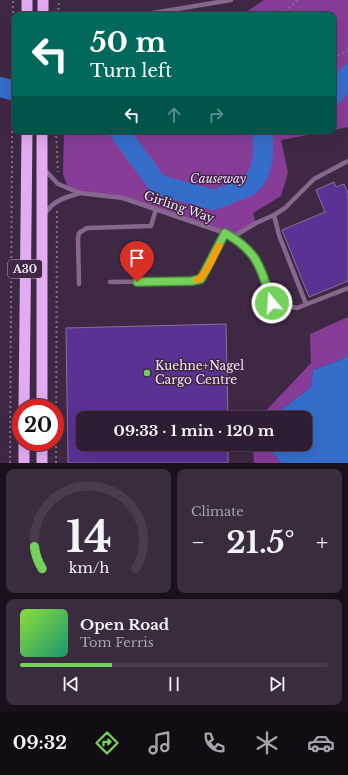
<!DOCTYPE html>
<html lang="en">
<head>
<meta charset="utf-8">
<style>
  body { margin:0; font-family:"Libre Baskerville",serif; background:#3b2b3f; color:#f1f3f6; height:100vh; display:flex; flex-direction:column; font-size:15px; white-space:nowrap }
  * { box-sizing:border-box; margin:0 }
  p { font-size:13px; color:#a7a2ac }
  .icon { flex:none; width:22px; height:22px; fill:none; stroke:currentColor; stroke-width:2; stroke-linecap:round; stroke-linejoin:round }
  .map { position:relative; height:463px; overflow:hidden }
  .sheet { display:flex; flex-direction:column; gap:6px; padding:6px; background:#1a101c; flex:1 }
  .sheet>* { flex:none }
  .top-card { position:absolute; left:12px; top:12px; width:324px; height:122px; border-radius:8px; box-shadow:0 4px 16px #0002,0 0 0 1px #4a3c4e; background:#00695c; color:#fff; overflow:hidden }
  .speed { position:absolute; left:12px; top:399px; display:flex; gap:8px; font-size:20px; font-weight:700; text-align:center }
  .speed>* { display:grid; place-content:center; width:52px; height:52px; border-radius:50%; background:#2f1e33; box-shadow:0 4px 16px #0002,0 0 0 1px #4a3c4e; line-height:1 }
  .speed .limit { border:6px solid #d22; background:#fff; color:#111 }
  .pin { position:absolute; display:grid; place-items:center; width:34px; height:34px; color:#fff; margin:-41px -17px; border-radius:50% 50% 50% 0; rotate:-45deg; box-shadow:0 0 4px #0007 }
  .pin .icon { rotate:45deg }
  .me { position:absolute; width:44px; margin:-22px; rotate:342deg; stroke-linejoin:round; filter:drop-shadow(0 0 3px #0008) }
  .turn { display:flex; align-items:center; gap:14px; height:84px; padding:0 12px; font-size:18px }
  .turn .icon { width:52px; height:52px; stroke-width:2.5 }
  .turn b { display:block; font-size:28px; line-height:34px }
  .lanes { display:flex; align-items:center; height:38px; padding:0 12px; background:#0003; justify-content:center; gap:20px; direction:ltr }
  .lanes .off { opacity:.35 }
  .big { font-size:30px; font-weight:700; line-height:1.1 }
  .sheet .tile { flex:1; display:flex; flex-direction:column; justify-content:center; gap:6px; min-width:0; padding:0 14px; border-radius:8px; background:#3b2b3f }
  .sheet .dial { align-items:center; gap:0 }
  .dial svg { height:104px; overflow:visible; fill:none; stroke:#4a3c4e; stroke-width:7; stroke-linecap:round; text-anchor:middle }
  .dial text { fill:#f1f3f6; stroke:none }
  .song { display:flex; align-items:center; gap:12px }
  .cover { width:48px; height:48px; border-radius:6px; background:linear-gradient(135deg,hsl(90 70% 55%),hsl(160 70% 35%)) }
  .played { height:4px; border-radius:2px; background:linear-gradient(90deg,#74d25c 30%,#4a3c4e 30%) }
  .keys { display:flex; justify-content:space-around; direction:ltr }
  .heat { display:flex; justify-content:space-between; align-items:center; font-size:22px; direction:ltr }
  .sheet .tiles { flex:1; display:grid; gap:6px; grid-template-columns:1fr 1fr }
  .tile:last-child { grid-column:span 2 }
  .trip { position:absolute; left:76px; top:411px; width:236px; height:40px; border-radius:8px; background:#2f1e33; box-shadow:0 4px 16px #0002,0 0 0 1px #4a3c4e; font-weight:700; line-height:40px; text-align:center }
  .dock { display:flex; height:64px; justify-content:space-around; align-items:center; background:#130c14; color:#a7a2ac }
  .dock .icon { width:28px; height:28px }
  .dock .active { color:#74d25c }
  .dock b { font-size:18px; color:#f1f3f6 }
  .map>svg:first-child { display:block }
  .forest { fill:#873d98 }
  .water { fill:#356eca }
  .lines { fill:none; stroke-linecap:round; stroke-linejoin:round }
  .river { stroke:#356eca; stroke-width:20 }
  .building { fill:#5c3194; stroke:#81759a }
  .path { stroke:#836f87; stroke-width:2; stroke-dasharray:2 3; stroke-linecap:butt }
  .service { stroke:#87678e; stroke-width:4.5 }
  .trunk { stroke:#e3abf1; stroke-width:11 }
  .route-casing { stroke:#4b883c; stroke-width:10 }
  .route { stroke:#74d25c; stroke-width:7 }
  .slow { stroke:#f59e0b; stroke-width:7 }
  .poi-dot { fill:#74d25c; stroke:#3f2844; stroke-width:1.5 }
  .labels { text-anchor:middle; stroke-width:3; stroke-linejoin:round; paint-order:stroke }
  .shield { fill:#3f2844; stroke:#bdacc1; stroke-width:1 }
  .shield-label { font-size:11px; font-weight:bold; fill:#f3e5f7 }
  .park-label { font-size:12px; font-style:italic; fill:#f2cdfc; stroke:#3f2844 }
  .street-label { font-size:12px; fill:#f3e5f7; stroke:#3f2844 }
  .poi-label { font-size:12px; fill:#f3e5f7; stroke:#3f2844; text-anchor:start }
</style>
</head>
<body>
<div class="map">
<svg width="348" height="463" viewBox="0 0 348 463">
  <rect width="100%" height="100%" fill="#3f2844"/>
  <path class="forest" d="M264,0H348V127L333,130V15H230L246,12Z
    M64,131H329L281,140L288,173L281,196L253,213L256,223L233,237L123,198L80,193L68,188L63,174Z
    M348,317V355L340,360L313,370L311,387L281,410L280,418H259L311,363L310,334Z
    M253,444H268L267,446L281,463H254Z"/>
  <path class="water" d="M348,355V463H281L267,446L268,444H305V418H280L281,410L311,387L313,370L340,360Z"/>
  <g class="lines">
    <path class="river" d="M0,87L15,91
      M333,95L348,75
      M119,131L156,182L163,186L214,200L249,186C265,172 264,150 262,131"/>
  </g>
  <path class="building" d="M334,182L336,187L344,184L348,194V281L309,297L282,230L325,212L316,190Z
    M226,324L228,418H83V444H228V463H68L66,328Z"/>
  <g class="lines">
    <path class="path" d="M58,15L59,0
      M281,15L298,0
      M333,58L348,50
      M56,131L58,172
      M10,463L13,0
      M56,463L57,211"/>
    <path class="service" d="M141,15L231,0
      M45,170L58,184L80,193L123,198L225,233C259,252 261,269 272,303L297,308L348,288
      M45,214C52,201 66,197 80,193
      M274,215L279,235L306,304
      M233,237L256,223L274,215L285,208L314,179L348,161
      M110,282L192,281L201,279L225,233
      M79,284L78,238L79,233L87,228L151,226L156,209"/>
    <path class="trunk" d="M27,0V15
      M43,0V15
      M24,408L27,131
      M42,408V131
      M24,463V442
      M42,463V442"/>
  </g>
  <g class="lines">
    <defs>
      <path id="route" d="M137,282L192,281L201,279L225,233C259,252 261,269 272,303"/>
    </defs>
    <use href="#route" class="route-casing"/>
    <use href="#route" class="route"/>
    <path class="slow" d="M197,280C206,277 214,254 219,246"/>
  </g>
  <circle class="poi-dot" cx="147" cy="373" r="4"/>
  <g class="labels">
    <rect class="shield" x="8" y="260" width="34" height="18" rx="3"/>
    <g class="shield-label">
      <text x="25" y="273">A30</text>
    </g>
    <g class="park-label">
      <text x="218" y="183">Causeway</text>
    </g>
    <g class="street-label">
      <text transform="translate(179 207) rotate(19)" y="4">Girling Way</text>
    </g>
    <g class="poi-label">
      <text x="155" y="370">Kuehne+Nagel<tspan x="155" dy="14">Cargo Centre</tspan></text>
    </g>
  </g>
</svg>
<div class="speed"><div class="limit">20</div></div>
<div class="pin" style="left:137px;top:282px;background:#d93025"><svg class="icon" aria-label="arrive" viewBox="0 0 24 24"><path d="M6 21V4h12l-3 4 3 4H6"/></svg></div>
<svg class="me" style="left:272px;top:303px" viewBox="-20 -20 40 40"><circle r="17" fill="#74d25c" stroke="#fff" stroke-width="3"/><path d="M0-11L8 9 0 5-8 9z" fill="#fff"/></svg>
<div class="trip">09:33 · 1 min · 120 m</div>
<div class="top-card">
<div class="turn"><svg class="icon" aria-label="left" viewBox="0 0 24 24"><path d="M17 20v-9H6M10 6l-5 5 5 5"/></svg><div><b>50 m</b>Turn left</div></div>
<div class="lanes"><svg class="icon" aria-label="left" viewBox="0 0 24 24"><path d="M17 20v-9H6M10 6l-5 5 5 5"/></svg><svg class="icon off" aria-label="ahead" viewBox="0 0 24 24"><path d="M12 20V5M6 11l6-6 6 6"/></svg><svg class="icon off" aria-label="right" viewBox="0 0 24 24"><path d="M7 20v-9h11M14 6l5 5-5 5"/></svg></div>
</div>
</div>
<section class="sheet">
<div class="tiles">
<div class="tile dial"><svg viewBox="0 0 100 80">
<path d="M14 69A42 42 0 1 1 86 69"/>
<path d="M14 69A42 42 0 0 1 8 52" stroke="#74d25c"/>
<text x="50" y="56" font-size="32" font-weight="700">14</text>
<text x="50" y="72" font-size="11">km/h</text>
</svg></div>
<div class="tile"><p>Climate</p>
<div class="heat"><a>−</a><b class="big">21.5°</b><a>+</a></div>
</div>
<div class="tile">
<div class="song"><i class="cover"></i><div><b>Open Road</b><p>Tom Ferris</p></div></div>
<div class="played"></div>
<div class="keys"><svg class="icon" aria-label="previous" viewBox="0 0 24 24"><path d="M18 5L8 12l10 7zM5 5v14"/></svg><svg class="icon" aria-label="pause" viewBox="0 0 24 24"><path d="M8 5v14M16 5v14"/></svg><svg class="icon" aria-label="next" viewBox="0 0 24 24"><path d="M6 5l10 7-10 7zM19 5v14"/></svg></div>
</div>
</div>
</section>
<nav class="dock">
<b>09:32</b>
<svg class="icon active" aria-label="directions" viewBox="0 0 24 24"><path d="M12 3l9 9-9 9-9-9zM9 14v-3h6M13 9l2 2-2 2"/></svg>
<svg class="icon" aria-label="music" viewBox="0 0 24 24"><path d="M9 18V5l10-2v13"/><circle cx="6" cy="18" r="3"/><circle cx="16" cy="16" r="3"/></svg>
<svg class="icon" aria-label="phone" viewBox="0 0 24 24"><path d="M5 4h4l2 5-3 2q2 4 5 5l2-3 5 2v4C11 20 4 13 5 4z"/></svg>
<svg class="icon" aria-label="climate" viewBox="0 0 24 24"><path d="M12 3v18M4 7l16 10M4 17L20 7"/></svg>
<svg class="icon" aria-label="car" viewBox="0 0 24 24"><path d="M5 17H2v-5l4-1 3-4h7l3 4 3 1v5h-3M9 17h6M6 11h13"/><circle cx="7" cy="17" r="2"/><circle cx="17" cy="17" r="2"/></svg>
</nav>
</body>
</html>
